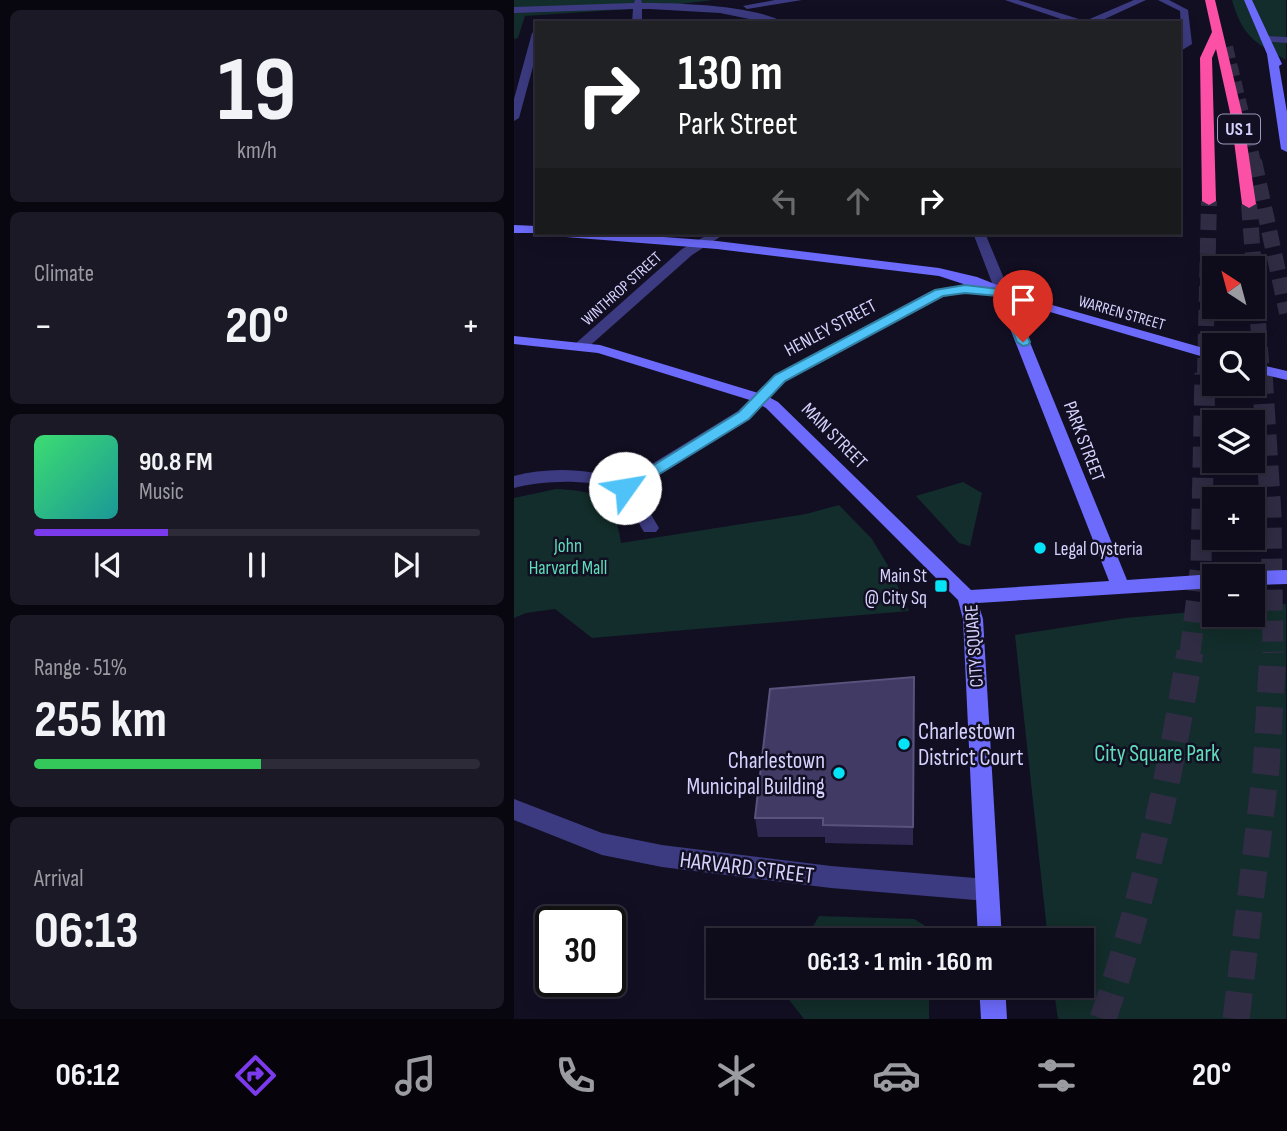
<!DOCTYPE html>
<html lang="en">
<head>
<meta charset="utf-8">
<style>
  body { margin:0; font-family:"Sofia Sans Condensed",sans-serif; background:#1c1927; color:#f1f3f6; height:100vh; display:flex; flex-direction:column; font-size:26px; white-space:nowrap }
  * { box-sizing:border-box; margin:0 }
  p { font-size:23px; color:#9b9ba2 }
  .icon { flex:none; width:38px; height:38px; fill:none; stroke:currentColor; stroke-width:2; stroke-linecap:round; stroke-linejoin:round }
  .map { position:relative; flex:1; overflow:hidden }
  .panel { display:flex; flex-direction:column; gap:10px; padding:10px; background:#08060e; width:514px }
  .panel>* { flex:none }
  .banner { position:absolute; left:21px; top:21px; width:646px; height:214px; border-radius:0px; box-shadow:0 4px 18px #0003,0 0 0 2px #2e2b39; background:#202124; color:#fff; overflow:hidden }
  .needle { width:46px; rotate:324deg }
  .buttons { position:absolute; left:688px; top:256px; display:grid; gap:14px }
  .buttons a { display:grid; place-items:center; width:63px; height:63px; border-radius:0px; background:#0e0b1a; box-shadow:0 4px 18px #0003,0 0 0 2px #2e2b39; font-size:35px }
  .speed { position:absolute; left:21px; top:906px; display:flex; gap:14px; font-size:35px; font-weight:700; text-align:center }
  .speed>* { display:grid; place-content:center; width:91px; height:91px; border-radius:50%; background:#0e0b1a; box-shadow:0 4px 18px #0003,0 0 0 2px #2e2b39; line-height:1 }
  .speed .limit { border:4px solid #111; border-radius:10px; background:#fff; color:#111 }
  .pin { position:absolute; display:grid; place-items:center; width:60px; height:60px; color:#fff; margin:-72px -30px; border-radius:50% 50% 50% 0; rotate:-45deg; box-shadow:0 0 7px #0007 }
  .pin .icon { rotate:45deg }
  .me { position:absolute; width:77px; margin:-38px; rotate:58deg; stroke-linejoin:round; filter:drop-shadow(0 0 5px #0008) }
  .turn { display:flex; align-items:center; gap:24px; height:147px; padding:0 28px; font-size:32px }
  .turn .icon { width:91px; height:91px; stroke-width:2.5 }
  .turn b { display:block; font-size:49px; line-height:60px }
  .lanes { display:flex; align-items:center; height:66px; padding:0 28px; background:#0003; justify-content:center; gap:35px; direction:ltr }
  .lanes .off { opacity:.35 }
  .big { font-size:52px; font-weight:700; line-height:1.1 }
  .panel .widget { flex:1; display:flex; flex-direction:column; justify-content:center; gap:10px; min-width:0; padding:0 24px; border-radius:10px; background:#1c1927 }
  .panel .dial { align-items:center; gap:0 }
  .dial b { font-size:91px; line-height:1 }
  .song { display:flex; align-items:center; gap:21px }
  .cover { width:84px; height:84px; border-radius:10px; background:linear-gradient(135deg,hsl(140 70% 55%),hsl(180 70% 35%)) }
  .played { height:7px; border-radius:4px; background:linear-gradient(90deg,#7c3aed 30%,#2e2b39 30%) }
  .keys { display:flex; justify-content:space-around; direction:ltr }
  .heat { display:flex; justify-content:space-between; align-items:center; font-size:38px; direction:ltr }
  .charge { height:10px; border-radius:5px; background:linear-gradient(90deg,#34c759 51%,#2e2b39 0) }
  .trip { position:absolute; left:192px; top:928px; width:388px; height:70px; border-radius:0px; background:#0e0b1a; box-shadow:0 4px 18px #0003,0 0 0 2px #2e2b39; font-weight:700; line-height:70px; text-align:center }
  .menu { display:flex; height:112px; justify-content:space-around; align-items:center; background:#06040a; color:#9b9ba2 }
  .menu .icon { width:49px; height:49px }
  .menu .active { color:#7c3aed }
  .menu b { font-size:32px; color:#f1f3f6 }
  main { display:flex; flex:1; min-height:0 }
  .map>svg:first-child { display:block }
  .green { fill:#122d2b }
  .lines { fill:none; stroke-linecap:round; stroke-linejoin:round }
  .highway-tunnel-far3 { stroke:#2f2c44; stroke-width:12; stroke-dasharray:12 6; stroke-linecap:butt }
  .highway-tunnel-far2 { stroke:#2f2c44; stroke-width:16; stroke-dasharray:16 8; stroke-linecap:butt }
  .highway-tunnel-far1 { stroke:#2f2c44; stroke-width:21; stroke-dasharray:21 10; stroke-linecap:butt }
  .highway-tunnel { stroke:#2f2c44; stroke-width:27; stroke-dasharray:27 14; stroke-linecap:butt }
  .street { fill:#3c3b81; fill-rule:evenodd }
  .secondary { fill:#6c6bfc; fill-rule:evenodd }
  .highway { fill:#fb50a5; fill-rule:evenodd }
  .wall { fill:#2f2851 }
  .building { fill:#413a64; stroke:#58527c; stroke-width:2 }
  .route { fill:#4fc3f7; stroke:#337fa1; stroke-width:2 }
  .poi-dot { fill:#06e3f6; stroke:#120f23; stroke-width:2.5 }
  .labels { text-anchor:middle; stroke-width:5; stroke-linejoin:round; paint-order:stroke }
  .far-street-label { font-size:16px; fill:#d6d2fe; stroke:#120f23 }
  .shield { fill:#120f23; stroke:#9b98bc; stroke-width:2 }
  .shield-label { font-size:18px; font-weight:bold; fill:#d6d2fe }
  .street-label { font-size:19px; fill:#d6d2fe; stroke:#120f23 }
  .park-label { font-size:19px; fill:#5fddbb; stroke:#120f23 }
  .poi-label { font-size:19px; fill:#d6d2fe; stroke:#120f23; text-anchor:start }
  .near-poi-label { font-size:23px; fill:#d6d2fe; stroke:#120f23; text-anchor:start }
  .near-park-label { font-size:23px; fill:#5fddbb; stroke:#120f23 }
  .near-street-label { font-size:23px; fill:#d6d2fe; stroke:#120f23 }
</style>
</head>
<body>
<main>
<section class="panel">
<div class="widget dial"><b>19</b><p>km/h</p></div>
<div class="widget"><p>Climate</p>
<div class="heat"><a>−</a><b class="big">20°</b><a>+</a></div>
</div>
<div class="widget">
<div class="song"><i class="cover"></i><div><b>90.8 FM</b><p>Music</p></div></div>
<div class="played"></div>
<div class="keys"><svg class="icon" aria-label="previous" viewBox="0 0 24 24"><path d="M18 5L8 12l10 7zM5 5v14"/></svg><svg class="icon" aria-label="pause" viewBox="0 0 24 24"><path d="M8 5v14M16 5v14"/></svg><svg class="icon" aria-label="next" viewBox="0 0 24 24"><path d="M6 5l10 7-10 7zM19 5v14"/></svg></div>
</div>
<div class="widget"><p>Range · 51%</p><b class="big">255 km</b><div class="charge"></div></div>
<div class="widget"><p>Arrival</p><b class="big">06:13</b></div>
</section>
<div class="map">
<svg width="773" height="1019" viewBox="0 0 773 1019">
  <rect width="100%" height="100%" fill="#120f23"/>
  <path class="green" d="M0,0H199L132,8L11,16L4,38L0,39Z
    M718,0H772V60C741,43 728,36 718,0Z
    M449,482L468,493L456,546L445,543L402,496Z
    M42,489C87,491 100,498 107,543L292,514L325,505L358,539L376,569L395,611L78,638L41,609L12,613L0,618V498Z
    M772,604V1019H544L539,985H569V940H534L501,635L611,618L700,610V614H738L739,606Z
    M305,916L400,919L410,925L414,940H291Z
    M271,985H415V1019H290L276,1001Z"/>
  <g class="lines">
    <path class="highway-tunnel-far3" d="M713,47L741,162"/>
    <path class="highway-tunnel-far2" d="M740,161L773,313
      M735,204L748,374
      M691,374L695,201"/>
    <path class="highway-tunnel-far1" d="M748,373L757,514L759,653
      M676,653L687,563L691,373"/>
    <path class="highway-tunnel" d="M589,1019C630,899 656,776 676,652
      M722,1019L752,769L759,652"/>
    <path class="street" d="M121,0H127L128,3C165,3 240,5 271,23H255L206,13L136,9H128V23H118L119,9L0,13V7L120,3Z
      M261,0H288L233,9L229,6Z
      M491,0H504L571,21L620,0H632L582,23H559Z
      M644,0H655L674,10L678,44L665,52V45L668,43L666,11Z
      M23,30V52L5,118L0,121V99L18,33Z
      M751,36L773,37V43L748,41L746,39Z
      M197,233H212L178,255L71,350H61L59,347L61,344L168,249Z
      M459,233H471L496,293L494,296L451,293L424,298L271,381L236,419L122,489L145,528L142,532H130C122,520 119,504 108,495C86,476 26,481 0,488V476C35,467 76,468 110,481L224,411L261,375L415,292L451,285L480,288Z
      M0,799L88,833L148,845L317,866L473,879L481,882L485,890L481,898L473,901L317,888L148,867L88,855L0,820Z"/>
    <path class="secondary" d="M730,0H738L768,64L765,66L773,112V152L767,149L753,54Z
      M0,225L23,226V233H27H0Z
      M46,233H97L203,241L425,268L463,277L524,301L700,351V360L499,301L613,580L700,574L706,576H700V588L464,603L469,619L488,940H464L449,619L444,600L252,408L239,401L84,353L0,344V336L86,345L251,395L264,402L457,590L595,581L483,295L425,276L203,249L52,237Z
      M738,363L773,371V380L738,372Z
      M773,570V584L738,585V576H730L738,571Z
      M465,985H491L493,1019H467Z"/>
    <path class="highway" d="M691,0H701L729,117L742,204L735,208L728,204L717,117L702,49L698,58L702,201L695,205L688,201L686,58L698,32Z"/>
  </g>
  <path class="wall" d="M400,677L399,845L311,843V837H244L241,818Z"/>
  <path class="building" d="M400,677L399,827L309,825V818H241L256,689Z"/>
  <path class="route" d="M451,285L493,290L516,342L514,345L509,346L503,342L484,296L451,293L429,296L271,381L235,419L116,492L111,493L103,488L225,412L261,375L421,290Z"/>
  <g class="poi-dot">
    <circle cx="526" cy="548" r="7"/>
    <rect x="420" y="579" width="14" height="14" rx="3.5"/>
    <circle cx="390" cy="744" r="7"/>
    <circle cx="325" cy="773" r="7"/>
  </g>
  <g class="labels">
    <g class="far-street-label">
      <text transform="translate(107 288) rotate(-42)" y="6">WINTHROP STREET</text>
      <text transform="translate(608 312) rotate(16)" y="6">WARREN STREET</text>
    </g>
    <rect class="shield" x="704" y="114.5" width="42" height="29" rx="5"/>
    <g class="shield-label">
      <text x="725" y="135">US 1</text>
    </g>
    <g class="street-label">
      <text transform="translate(316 327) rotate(-28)" y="7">HENLEY STREET</text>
      <text transform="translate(321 435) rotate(45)" y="7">MAIN STREET</text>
      <text transform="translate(571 441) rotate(69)" y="7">PARK STREET</text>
      <text transform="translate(459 646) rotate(-94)" y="7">CITY SQUARE</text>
    </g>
    <g class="park-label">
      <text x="54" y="552">John<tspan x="54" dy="22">Harvard Mall</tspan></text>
    </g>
    <g class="poi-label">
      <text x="540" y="555">Legal Oysteria</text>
      <text x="413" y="582" text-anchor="end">Main St<tspan x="413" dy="22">@ City Sq</tspan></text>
    </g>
    <g class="near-poi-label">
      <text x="404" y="739">Charlestown<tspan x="404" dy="26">District Court</tspan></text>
      <text x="311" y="768" text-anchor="end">Charlestown<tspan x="311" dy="26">Municipal Building</tspan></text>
    </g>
    <g class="near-park-label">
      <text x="643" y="761">City Square Park</text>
    </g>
    <g class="near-street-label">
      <text transform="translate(233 867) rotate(7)" y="8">HARVARD STREET</text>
    </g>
  </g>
</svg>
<div class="buttons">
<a><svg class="needle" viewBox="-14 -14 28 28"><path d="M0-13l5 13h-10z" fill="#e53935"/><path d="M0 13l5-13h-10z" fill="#9b9ba2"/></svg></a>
<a><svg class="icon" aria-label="search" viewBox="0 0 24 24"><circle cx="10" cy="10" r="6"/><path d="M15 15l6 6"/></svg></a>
<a><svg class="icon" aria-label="layers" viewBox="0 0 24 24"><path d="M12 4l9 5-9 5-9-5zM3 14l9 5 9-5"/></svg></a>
<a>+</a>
<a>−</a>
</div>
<div class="speed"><div class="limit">30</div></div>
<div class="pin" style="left:509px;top:342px;background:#d93025"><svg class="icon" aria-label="arrive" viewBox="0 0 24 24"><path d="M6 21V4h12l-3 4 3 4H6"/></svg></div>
<svg class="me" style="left:111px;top:488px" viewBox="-20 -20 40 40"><circle r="19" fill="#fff"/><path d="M0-13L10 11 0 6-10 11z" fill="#4fc3f7"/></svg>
<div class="trip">06:13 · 1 min · 160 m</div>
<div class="banner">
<div class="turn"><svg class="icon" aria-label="right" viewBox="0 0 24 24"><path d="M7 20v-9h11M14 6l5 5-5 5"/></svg><div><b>130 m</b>Park Street</div></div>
<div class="lanes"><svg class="icon off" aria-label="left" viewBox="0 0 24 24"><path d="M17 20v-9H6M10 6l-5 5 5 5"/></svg><svg class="icon off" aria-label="ahead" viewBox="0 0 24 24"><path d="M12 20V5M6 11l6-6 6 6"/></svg><svg class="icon" aria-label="right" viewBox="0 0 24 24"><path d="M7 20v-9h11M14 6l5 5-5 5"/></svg></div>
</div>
</div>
</main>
<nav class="menu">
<b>06:12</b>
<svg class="icon active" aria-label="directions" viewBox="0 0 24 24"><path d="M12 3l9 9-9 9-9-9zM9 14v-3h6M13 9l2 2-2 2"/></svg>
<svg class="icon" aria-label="music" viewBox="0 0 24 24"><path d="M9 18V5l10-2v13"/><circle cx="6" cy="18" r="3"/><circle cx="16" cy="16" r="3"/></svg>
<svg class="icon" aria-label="phone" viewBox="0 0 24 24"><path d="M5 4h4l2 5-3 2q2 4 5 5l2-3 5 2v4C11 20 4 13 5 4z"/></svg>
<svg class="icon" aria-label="climate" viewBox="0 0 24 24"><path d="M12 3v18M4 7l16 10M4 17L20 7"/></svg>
<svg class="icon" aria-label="car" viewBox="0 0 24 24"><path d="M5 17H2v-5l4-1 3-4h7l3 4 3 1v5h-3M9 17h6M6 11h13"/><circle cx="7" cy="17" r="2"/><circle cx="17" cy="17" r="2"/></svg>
<svg class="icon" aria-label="filters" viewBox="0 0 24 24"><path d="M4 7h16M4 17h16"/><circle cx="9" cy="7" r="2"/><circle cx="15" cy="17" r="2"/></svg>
<b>20°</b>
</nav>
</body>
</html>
